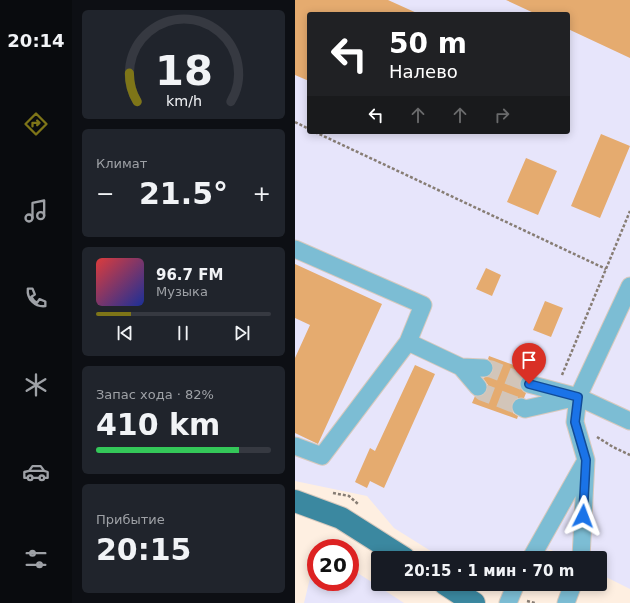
<!DOCTYPE html>
<html lang="ru">
<head>
<meta charset="utf-8">
<style>
  body { margin:0; font-family:"DejaVu Sans",sans-serif; background:#20242c; color:#f1f3f6; height:100vh; display:flex; flex-direction:column; font-size:15px; white-space:nowrap }
  * { box-sizing:border-box; margin:0 }
  p { font-size:13px; color:#9ea1a6 }
  .icon { flex:none; width:22px; height:22px; fill:none; stroke:currentColor; stroke-width:2; stroke-linecap:round; stroke-linejoin:round }
  .map { position:relative; flex:1; overflow:hidden }
  .details { display:flex; flex-direction:column; gap:10px; padding:10px; background:#0d0f14; width:223px }
  .details>* { flex:none }
  .top-card { position:absolute; left:12px; top:12px; width:263px; height:122px; border-radius:4px; box-shadow:0 2px 10px #0003; background:#202124; color:#fff; overflow:hidden }
  .speed { position:absolute; left:12px; top:539px; display:flex; gap:8px; font-size:20px; font-weight:700; text-align:center }
  .speed>* { display:grid; place-content:center; width:52px; height:52px; border-radius:50%; background:#171b24; box-shadow:0 2px 10px #0003; line-height:1 }
  .speed .limit { border:6px solid #d22; background:#fff; color:#111 }
  .pin { position:absolute; display:grid; place-items:center; width:34px; height:34px; color:#fff; margin:-41px -17px; border-radius:50% 50% 50% 0; rotate:-45deg; box-shadow:0 0 4px #0007 }
  .pin .icon { rotate:45deg }
  .me { position:absolute; width:44px; margin:-22px; rotate:3deg; stroke-linejoin:round; filter:drop-shadow(0 0 3px #0008) }
  .turn { display:flex; align-items:center; gap:14px; height:84px; padding:0 16px; font-size:18px }
  .turn .icon { width:52px; height:52px; stroke-width:2.5 }
  .turn b { display:block; font-size:28px; line-height:34px }
  .lanes { display:flex; align-items:center; height:38px; padding:0 16px; background:#0003; justify-content:center; gap:20px; direction:ltr }
  .lanes .off { opacity:.35 }
  .big { font-size:30px; font-weight:700; line-height:1.1 }
  .details .card { flex:1; display:flex; flex-direction:column; justify-content:center; gap:6px; min-width:0; padding:0 14px; border-radius:6px; background:#20242c }
  .details .dial { align-items:center; gap:0 }
  .dial svg { height:104px; overflow:visible; fill:none; stroke:#363941; stroke-width:7; stroke-linecap:round; text-anchor:middle }
  .dial text { fill:#f1f3f6; stroke:none }
  .song { display:flex; align-items:center; gap:12px }
  .cover { width:48px; height:48px; border-radius:6px; background:linear-gradient(135deg,hsl(0 70% 55%),hsl(230 70% 35%)) }
  .played { height:4px; border-radius:2px; background:linear-gradient(90deg,#7e7518 20%,#363941 20%) }
  .keys { display:flex; justify-content:space-around; direction:ltr }
  .heat { display:flex; justify-content:space-between; align-items:center; font-size:22px; direction:ltr }
  .charge { height:6px; border-radius:3px; background:linear-gradient(90deg,#34c759 82%,#363941 0) }
  .trip { position:absolute; left:76px; top:551px; width:236px; height:40px; border-radius:4px; background:#171b24; box-shadow:0 2px 10px #0003; font-weight:700; line-height:40px; text-align:center }
  main { display:flex; flex:1; min-height:0 }
  .menu { display:flex; flex-direction:column; width:72px; justify-content:space-around; align-items:center; background:#090b0e; color:#9ea1a6 }
  .menu .icon { width:28px; height:28px }
  .menu .selected { color:#7e7518 }
  .menu b { font-size:18px; color:#f1f3f6 }
  .map>svg:first-child { display:block }
  .industrial { fill:#e7e5fb; fill-rule:evenodd }
  .building { fill:#e5ab6f }
  .lines { fill:none; stroke-linecap:round; stroke-linejoin:round }
  .minor-tunnel { stroke:#d2c5b9; stroke-width:17; stroke-dasharray:17 8; stroke-linecap:butt }
  .minor-casing { stroke:#d7c9bd; stroke-width:19 }
  .major-casing { stroke:#d7c9bd; stroke-width:24 }
  .path { stroke:#877d74; stroke-width:2.5; stroke-dasharray:3 2; stroke-linecap:butt }
  .minor { stroke:#7cbdd4; stroke-width:17 }
  .major { stroke:#3b88a0; stroke-width:22 }
  .route-casing { stroke:#114b97; stroke-width:10 }
  .route { stroke:#1a73e8; stroke-width:7 }
</style>
</head>
<body>
<main>
<nav class="menu">
<b>20:14</b>
<svg class="icon selected" aria-label="directions" viewBox="0 0 24 24"><path d="M12 3l9 9-9 9-9-9zM9 14v-3h6M13 9l2 2-2 2"/></svg>
<svg class="icon" aria-label="music" viewBox="0 0 24 24"><path d="M9 18V5l10-2v13"/><circle cx="6" cy="18" r="3"/><circle cx="16" cy="16" r="3"/></svg>
<svg class="icon" aria-label="phone" viewBox="0 0 24 24"><path d="M5 4h4l2 5-3 2q2 4 5 5l2-3 5 2v4C11 20 4 13 5 4z"/></svg>
<svg class="icon" aria-label="climate" viewBox="0 0 24 24"><path d="M12 3v18M4 7l16 10M4 17L20 7"/></svg>
<svg class="icon" aria-label="car" viewBox="0 0 24 24"><path d="M5 17H2v-5l4-1 3-4h7l3 4 3 1v5h-3M9 17h6M6 11h13"/><circle cx="7" cy="17" r="2"/><circle cx="17" cy="17" r="2"/></svg>
<svg class="icon" aria-label="filters" viewBox="0 0 24 24"><path d="M4 7h16M4 17h16"/><circle cx="9" cy="7" r="2"/><circle cx="15" cy="17" r="2"/></svg>
</nav>
<section class="details">
<div class="card dial"><svg viewBox="0 0 100 80">
<path d="M14 69A42 42 0 1 1 86 69"/>
<path d="M14 69A42 42 0 0 1 8 47" stroke="#7e7518"/>
<text x="50" y="56" font-size="32" font-weight="700">18</text>
<text x="50" y="72" font-size="11">km/h</text>
</svg></div>
<div class="card"><p>Климат</p>
<div class="heat"><a>−</a><b class="big">21.5°</b><a>+</a></div>
</div>
<div class="card">
<div class="song"><i class="cover"></i><div><b>96.7 FM</b><p>Музыка</p></div></div>
<div class="played"></div>
<div class="keys"><svg class="icon" aria-label="previous" viewBox="0 0 24 24"><path d="M18 5L8 12l10 7zM5 5v14"/></svg><svg class="icon" aria-label="pause" viewBox="0 0 24 24"><path d="M8 5v14M16 5v14"/></svg><svg class="icon" aria-label="next" viewBox="0 0 24 24"><path d="M6 5l10 7-10 7zM19 5v14"/></svg></div>
</div>
<div class="card"><p>Запас хода · 82%</p><b class="big">410 km</b><div class="charge"></div></div>
<div class="card"><p>Прибытие</p><b class="big">20:15</b></div>
</section>
<div class="map">
<svg width="335" height="603" viewBox="0 0 335 603">
  <rect width="100%" height="100%" fill="#feefe1"/>
  <path class="industrial" d="M0,0H335V589L305,574V558H273L254,549L250,558H147L99,528L72,496L0,481ZM14,14H273V132H14Z
    M21,553V582H55V568L109,603H9Z"/>
  <path class="building" d="M0,0H93L124,14H14V81L0,75Z
    M211,0H335V58L273,29V14H241Z
    M306,134L335,146L305,218L276,206Z
    M231,158L262,171L243,215L212,202Z
    M0,264L87,304L23,444L0,433V358L15,325L0,318Z
    M191,268L206,275L197,296L181,289Z
    M250,301L268,308L256,337L238,330Z
    M194,356L238,372L237,375L227,377L224,381V387L231,393L229,398H221L217,403L216,408L218,413L223,416L222,419L177,403L180,396L189,395L192,390L193,385L188,378L197,374L199,368L198,363L193,359Z
    M120,365L140,374L89,488L75,481L72,488L60,482L75,448L80,451Z"/>
  <g class="lines">
    <path class="minor-tunnel" d="M189,368L196,369L234,384
      M183,387L187,392L226,407"/>
    <defs>
      <path id="minor" d="M0,249L128,305L113,342L27,456L0,446
        M113,342L166,367L189,368
        M166,367L183,387
        M234,384L283,397L335,421
        M226,407L230,409L278,398
        M236,558L289,464
        M286,558L291,460L280,422L283,397L335,286
        M213,603L221,584
        M271,603L278,584"/>
      <path id="major" d="M0,501L46,518L109,558
        M150,584L179,603"/>
    </defs>
    <use href="#minor" class="minor-casing"/>
    <use href="#major" class="major-casing"/>
    <path class="path" d="M0,122L14,129
      M20,132L311,269
      M267,375L335,211
      M302,437L318,447L335,455
      M38,493L54,496L63,504
      M128,553L136,558
      M232,601L240,603"/>
    <use href="#minor" class="minor"/>
    <use href="#major" class="major"/>
  </g>
  <g class="lines">
    <defs>
      <path id="route" d="M234,384L283,397L280,422L291,460L288,516"/>
    </defs>
    <use href="#route" class="route-casing"/>
    <use href="#route" class="route"/>
  </g>
</svg>
<div class="speed"><div class="limit">20</div></div>
<div class="pin" style="left:234px;top:384px;background:#d93025"><svg class="icon" aria-label="arrive" viewBox="0 0 24 24"><path d="M6 21V4h12l-3 4 3 4H6"/></svg></div>
<svg class="me" style="left:288px;top:516px" viewBox="-20 -20 40 40"><path d="M0-17L14 15 0 8-14 15z" fill="#1a73e8" stroke="#fff" stroke-width="4"/></svg>
<div class="trip">20:15 · 1 мин · 70 m</div>
<div class="top-card">
<div class="turn"><svg class="icon" aria-label="left" viewBox="0 0 24 24"><path d="M17 20v-9H6M10 6l-5 5 5 5"/></svg><div><b>50 m</b>Налево</div></div>
<div class="lanes"><svg class="icon" aria-label="left" viewBox="0 0 24 24"><path d="M17 20v-9H6M10 6l-5 5 5 5"/></svg><svg class="icon off" aria-label="ahead" viewBox="0 0 24 24"><path d="M12 20V5M6 11l6-6 6 6"/></svg><svg class="icon off" aria-label="ahead" viewBox="0 0 24 24"><path d="M12 20V5M6 11l6-6 6 6"/></svg><svg class="icon off" aria-label="right" viewBox="0 0 24 24"><path d="M7 20v-9h11M14 6l5 5-5 5"/></svg></div>
</div>
</div>
</main>
</body>
</html>
